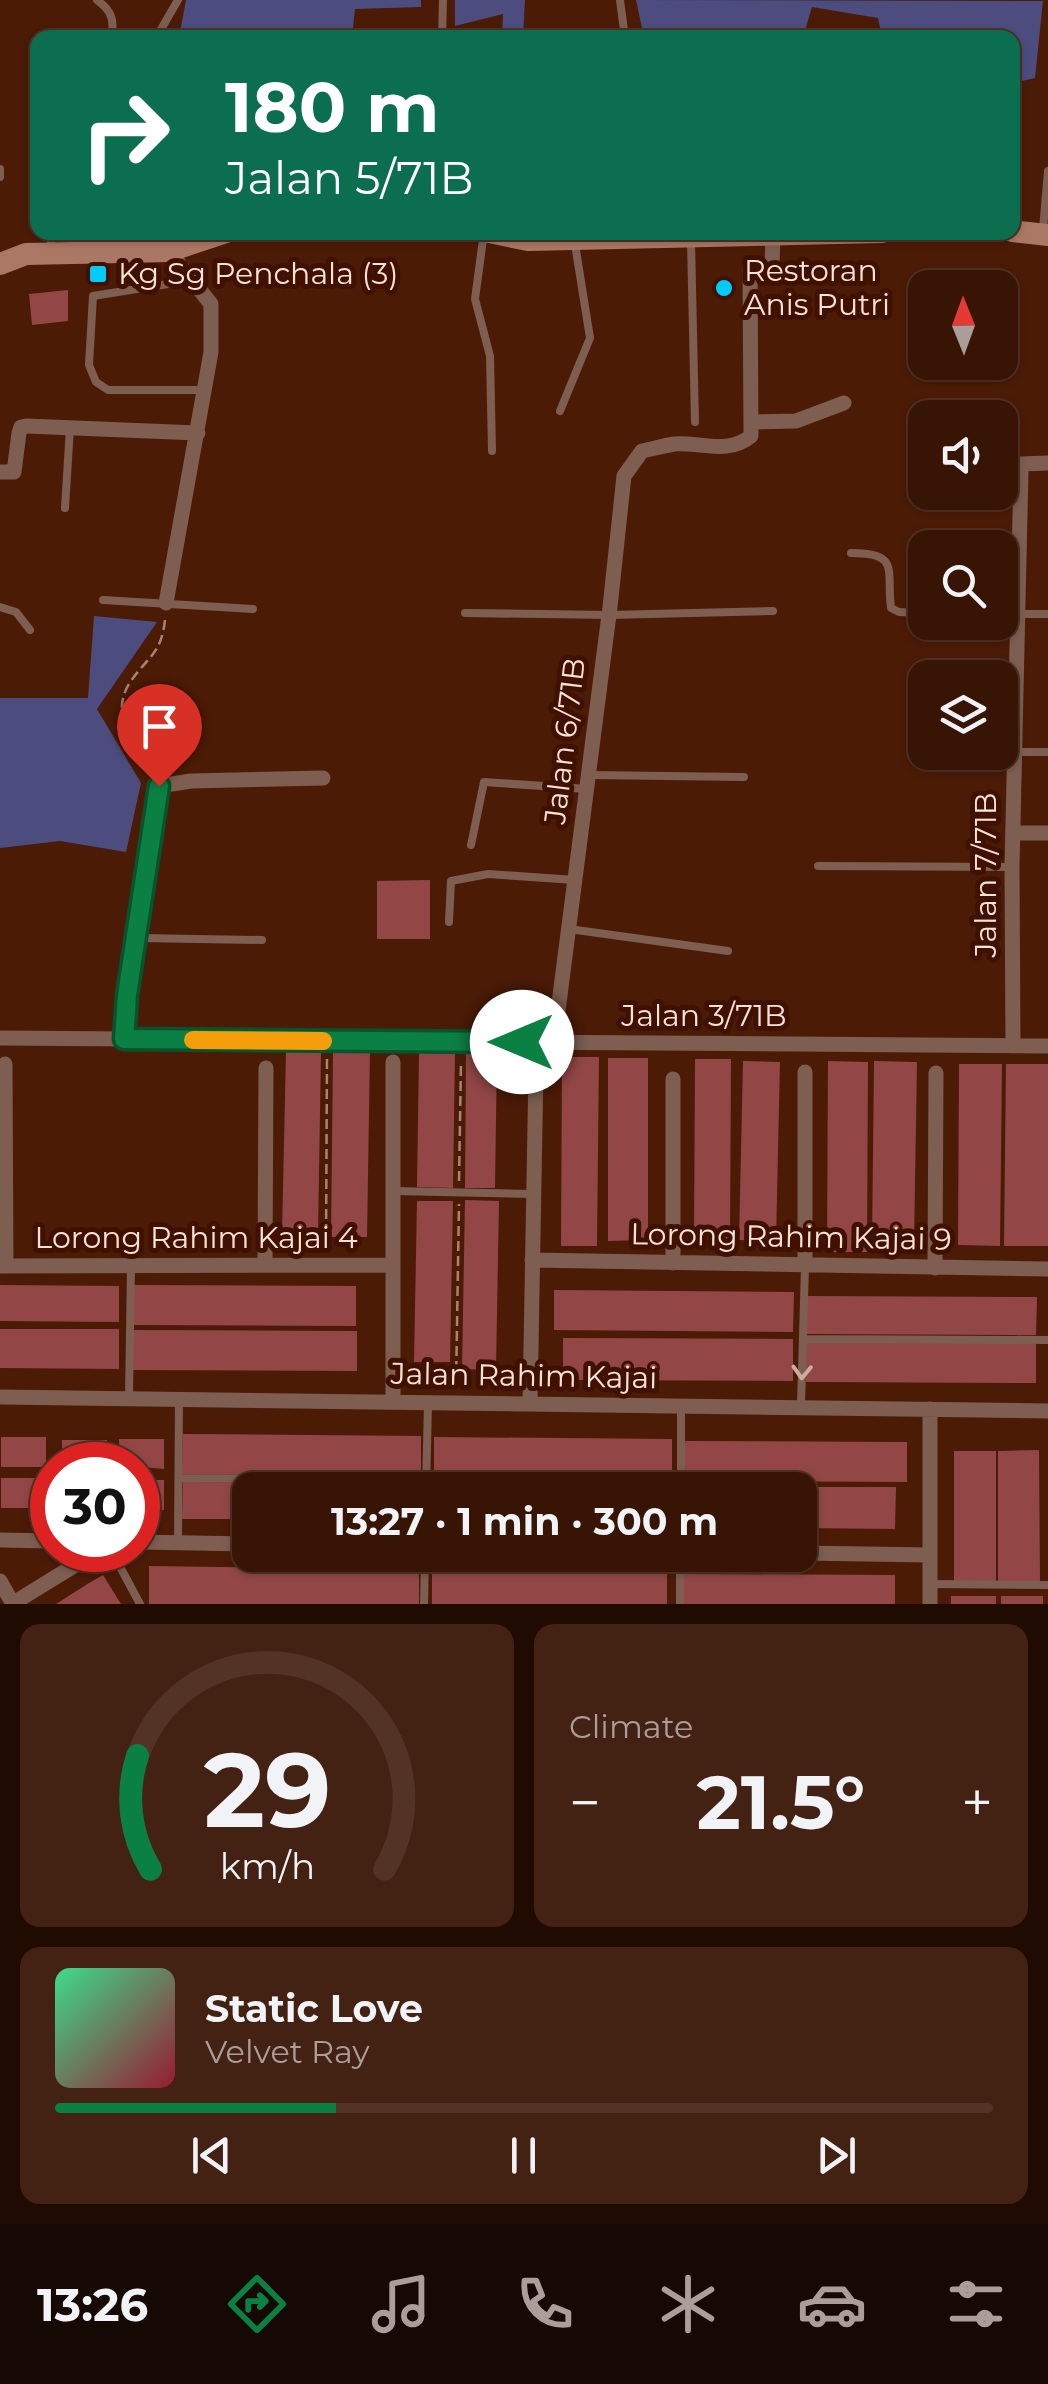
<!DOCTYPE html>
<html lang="en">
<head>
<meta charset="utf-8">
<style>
  body { margin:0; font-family:Montserrat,sans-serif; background:#432113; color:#f1f3f6; height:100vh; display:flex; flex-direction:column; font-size:38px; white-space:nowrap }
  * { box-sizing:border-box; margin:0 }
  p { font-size:32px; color:#ab9e9a }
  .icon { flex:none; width:55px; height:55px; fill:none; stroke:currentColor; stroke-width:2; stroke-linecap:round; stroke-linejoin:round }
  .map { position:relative; height:1604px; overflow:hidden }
  .side { display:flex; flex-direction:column; gap:20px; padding:20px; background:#1f0b02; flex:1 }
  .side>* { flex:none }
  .banner { position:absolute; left:30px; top:30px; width:990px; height:210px; border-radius:20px; box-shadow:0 2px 8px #0004,0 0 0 2px #523326; background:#0b6e4f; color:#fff; overflow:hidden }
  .needle { width:65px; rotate:359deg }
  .buttons { position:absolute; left:908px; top:270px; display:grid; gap:20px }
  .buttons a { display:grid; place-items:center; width:110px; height:110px; border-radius:20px; background:#381404; box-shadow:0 2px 8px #0004,0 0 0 2px #523326; font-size:50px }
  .speed { position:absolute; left:30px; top:1442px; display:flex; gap:20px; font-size:50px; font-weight:700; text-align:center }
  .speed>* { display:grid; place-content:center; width:130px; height:130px; border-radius:50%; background:#381404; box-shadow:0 2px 8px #0004,0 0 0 2px #523326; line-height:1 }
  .speed .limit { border:15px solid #d22; background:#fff; color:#111 }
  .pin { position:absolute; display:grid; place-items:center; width:85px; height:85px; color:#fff; margin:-102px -42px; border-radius:50% 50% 50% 0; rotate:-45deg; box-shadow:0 0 10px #0007 }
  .pin .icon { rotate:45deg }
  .me { position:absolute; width:110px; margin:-55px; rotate:270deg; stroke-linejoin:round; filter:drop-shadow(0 0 8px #0008) }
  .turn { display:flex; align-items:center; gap:35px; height:210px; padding:0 30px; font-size:45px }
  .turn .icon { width:130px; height:130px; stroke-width:2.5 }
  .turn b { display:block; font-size:70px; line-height:85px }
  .big { font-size:75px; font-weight:700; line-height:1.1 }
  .side .widget { flex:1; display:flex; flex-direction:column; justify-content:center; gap:15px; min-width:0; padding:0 35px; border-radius:20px; background:#432113 }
  .side .dial { align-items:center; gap:0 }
  .dial svg { height:260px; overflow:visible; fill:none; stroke:#523326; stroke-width:7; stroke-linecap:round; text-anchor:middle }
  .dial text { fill:#f1f3f6; stroke:none }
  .song { display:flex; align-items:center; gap:30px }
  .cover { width:120px; height:120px; border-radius:15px; background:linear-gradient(135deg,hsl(150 70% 55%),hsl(350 70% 35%)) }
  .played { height:10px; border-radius:5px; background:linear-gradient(90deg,#0b8043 30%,#523326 30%) }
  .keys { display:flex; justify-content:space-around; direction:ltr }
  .heat { display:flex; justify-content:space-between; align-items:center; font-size:55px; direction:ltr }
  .side .tiles { flex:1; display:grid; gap:20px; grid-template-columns:1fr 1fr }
  .widget:last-child { grid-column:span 2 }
  .trip { position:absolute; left:232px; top:1472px; width:585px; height:100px; border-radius:20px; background:#381404; box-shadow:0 2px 8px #0004,0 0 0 2px #523326; font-weight:700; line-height:100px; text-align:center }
  .dock { display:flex; height:160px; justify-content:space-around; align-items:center; background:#160802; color:#ab9e9a }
  .dock .icon { width:70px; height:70px }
  .dock .selected { color:#0b8043 }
  .dock b { font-size:45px; color:#f1f3f6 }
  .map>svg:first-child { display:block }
  .green { fill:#4c4c7f }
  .building { fill:#924746 }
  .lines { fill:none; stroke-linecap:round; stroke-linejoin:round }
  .path { stroke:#a88475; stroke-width:2.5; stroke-dasharray:10 5; stroke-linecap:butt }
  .lane { stroke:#7d5e51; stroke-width:8 }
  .street { stroke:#7d5e51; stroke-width:15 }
  .secondary { stroke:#ab7865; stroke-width:22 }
  .oneway { stroke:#c9ada3 }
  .route-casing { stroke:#07532c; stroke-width:25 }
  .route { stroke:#0b8043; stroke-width:18 }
  .slow { stroke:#f59e0b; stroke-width:18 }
  .poi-dot { fill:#03cbf9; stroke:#401100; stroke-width:4 }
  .labels { text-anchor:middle; stroke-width:10; stroke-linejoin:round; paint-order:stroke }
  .poi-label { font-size:30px; fill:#fbe2d9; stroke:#401100; text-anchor:start }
  .street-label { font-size:30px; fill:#fbe2d9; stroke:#401100 }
</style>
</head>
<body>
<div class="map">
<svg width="1048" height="1604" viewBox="0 0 1048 1604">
  <rect width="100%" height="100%" fill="#4b1b06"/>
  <path class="green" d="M186,0H421V7L355,9L352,37H179Z
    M455,0H525L523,37H502L503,14L455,26Z
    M636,0L1043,1L1035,78L1013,83L1012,38L882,37L878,18L812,7L803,37H644Z
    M94,616L157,622L97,709L141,783L126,852L60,841L0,848V698H88Z"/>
  <path class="building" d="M68,290V321L32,325L29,294Z
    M430,880V939H377V881Z
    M333,1050H370L367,1237H331Z
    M286,1051L321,1052L318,1236L282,1235Z
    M419,1051L455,1052L453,1188L417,1187Z
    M466,1052H497L495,1188H465Z
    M562,1057H599L597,1246H561Z
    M608,1058H648V1240L608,1241Z
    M695,1059H731L730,1240H694Z
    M743,1061L780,1062L776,1241L739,1240Z
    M828,1061L868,1062L867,1252H827Z
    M874,1061L917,1062L914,1244H872Z
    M959,1064H1002L1000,1246L958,1245Z
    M1006,1064H1048V1246H1004Z
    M465,1200L499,1201L496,1370L462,1369Z
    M417,1201H453L450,1362H414Z
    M0,1285L119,1286V1322L0,1321Z
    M134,1285L356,1286V1326L134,1325Z
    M554,1290L794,1292L793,1332L554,1330Z
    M806,1296L1037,1297L1036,1335L806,1334Z
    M0,1329H119V1369L0,1368Z
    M133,1330L357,1331V1371L133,1370Z
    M563,1338L793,1339V1381L563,1380Z
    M806,1341L1036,1342V1383L806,1382Z
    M183,1434L421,1436V1476L182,1474Z
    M1,1437H46V1467H1Z
    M434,1437L672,1439V1480L434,1478Z
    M119,1439H164V1469L120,1465Z
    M62,1440H107V1465H62Z
    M683,1441L907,1442V1482L683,1481Z
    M1039,1450L1040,1583H998V1451Z
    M954,1451H996V1582H954Z
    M1,1478H45V1508H1Z
    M138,1480H164V1510H138Z
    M183,1482L421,1483V1490H250V1519H182Z
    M433,1483L672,1484V1490H433Z
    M684,1486L778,1487V1490H684Z
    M800,1487H896L895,1529L800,1528Z
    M149,1566L419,1570V1604H149Z
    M432,1570L667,1571V1604H432Z
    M683,1574L895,1575V1604H682Z
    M103,1575L121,1604H56L89,1583Z
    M951,1596H996V1604H951Z
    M1001,1596H1043V1604H1001Z"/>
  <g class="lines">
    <path class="path" d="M152,775C133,749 108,713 131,681C148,656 161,655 165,620
      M459,1181L461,1063
      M326,1249L327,1057
      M456,1386L459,1204"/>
    <path class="lane" d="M97,0C112,11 114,19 112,38
      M620,0L625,38
      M156,38L178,0
      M442,38L443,0
      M0,169V177
      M1043,229L1048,171
      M484,232L475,299L490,356L492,451
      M691,241L695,422
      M51,249V232
      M193,280L93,296L89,365L96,382L108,390H204
      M560,411L590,338L575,244
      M65,508L70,427
      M851,553C901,553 886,570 891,608L899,612L925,613
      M103,600L253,609
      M0,607L16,612L30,630
      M465,613L609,615L773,611
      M1000,614H1048
      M1014,752H1048
      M589,775L744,777
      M471,845L484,782L587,789
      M818,866L1012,867
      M449,922L451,881L488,874L575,880
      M569,929L728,951
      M138,938L262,940
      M393,1191L533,1194
      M803,1339L1048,1340
      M129,1398L131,1266
      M801,1406L805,1266
      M179,1478L426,1480
      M426,1490L428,1403
      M681,1490V1406
      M178,1543L179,1399
      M111,1550L140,1604
      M930,1584L1048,1585
      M424,1604L425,1555
      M680,1604V1555"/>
    <path class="street" d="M752,422L796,421L844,403
      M0,472H14L19,433L21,427L26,426L198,433
      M166,603L211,352V304L169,251
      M1013,833H1048
      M0,1038L1048,1046
      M124,1039L127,995L159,786L191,781L323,778
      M554,1042L610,607L624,476L642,451C652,449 663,446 674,444C701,442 728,455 751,436L750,268L772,267L773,235
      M1013,1046L1012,867L1021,471V464L1048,463
      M393,1062V1402
      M5,1064L6,1266
      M532,1260L1048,1269
      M673,1263V1079
      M265,1265L266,1068
      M0,1266L393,1265
      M805,1266V1072
      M935,1268L936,1073
      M0,1397L1048,1411
      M530,1404L536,1069
      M930,1409V1604
      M0,1540L52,1541
      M138,1542L250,1544
      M800,1553L930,1555
      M0,1581L13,1604
      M12,1604L90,1556L92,1550"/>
    <path class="secondary" d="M1012,231L1048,235
      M489,232L528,240L882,232
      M0,264L26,254L169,251L226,232"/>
  </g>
  <defs><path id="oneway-chevron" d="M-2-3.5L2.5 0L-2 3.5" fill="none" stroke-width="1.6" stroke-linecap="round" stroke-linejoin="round" transform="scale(2.5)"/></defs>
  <use class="oneway" href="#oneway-chevron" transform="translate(802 1372) rotate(92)"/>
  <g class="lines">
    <defs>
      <path id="route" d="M159,786L127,995L124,1039L522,1042"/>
    </defs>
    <use href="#route" class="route-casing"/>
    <use href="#route" class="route"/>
    <path class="slow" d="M193,1040L323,1041"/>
  </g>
  <g class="poi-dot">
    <rect x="88" y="264" width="20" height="20" rx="5"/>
    <circle cx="724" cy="288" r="10"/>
  </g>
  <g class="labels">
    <g class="poi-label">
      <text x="744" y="281">Restoran<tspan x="744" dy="34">Anis Putri</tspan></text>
      <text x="118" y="284">Kg Sg Penchala (3)</text>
    </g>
    <g class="street-label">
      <text transform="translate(565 741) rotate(-83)" y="10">Jalan 6/71B</text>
      <text transform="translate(986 875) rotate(-90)" y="10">Jalan 7/71B</text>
      <text x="704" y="1026">Jalan 3/71B</text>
      <text transform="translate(791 1237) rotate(1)" y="10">Lorong Rahim Kajai 9</text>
      <text x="196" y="1248">Lorong Rahim Kajai 4</text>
      <text transform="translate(524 1376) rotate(1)" y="10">Jalan Rahim Kajai</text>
    </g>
  </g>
</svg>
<div class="buttons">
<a><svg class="needle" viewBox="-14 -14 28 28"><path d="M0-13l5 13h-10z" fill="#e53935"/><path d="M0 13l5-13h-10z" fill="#ab9e9a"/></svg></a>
<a><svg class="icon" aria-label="sound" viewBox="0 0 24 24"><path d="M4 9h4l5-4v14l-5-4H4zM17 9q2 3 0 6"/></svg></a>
<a><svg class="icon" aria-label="search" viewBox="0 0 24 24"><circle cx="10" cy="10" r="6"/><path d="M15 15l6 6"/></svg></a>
<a><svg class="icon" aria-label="layers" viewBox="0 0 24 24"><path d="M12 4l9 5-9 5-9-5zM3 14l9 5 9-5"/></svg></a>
</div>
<div class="speed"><div class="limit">30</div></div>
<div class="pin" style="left:159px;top:786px;background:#d93025"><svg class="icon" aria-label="arrive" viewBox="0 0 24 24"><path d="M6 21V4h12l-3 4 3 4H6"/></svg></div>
<svg class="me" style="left:522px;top:1042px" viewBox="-20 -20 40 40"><circle r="19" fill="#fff"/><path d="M0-13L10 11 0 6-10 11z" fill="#0b8043"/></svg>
<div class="trip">13:27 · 1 min · 300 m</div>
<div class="banner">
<div class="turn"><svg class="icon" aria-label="right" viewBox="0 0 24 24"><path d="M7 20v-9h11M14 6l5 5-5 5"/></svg><div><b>180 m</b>Jalan 5/71B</div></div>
</div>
</div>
<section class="side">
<div class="tiles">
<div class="widget dial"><svg viewBox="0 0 100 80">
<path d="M14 69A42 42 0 1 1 86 69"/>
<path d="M14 69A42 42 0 0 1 10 34" stroke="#0b8043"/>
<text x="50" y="56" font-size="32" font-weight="700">29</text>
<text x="50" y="72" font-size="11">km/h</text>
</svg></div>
<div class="widget"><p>Climate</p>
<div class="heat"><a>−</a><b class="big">21.5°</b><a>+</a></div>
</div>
<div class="widget">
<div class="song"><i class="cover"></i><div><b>Static Love</b><p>Velvet Ray</p></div></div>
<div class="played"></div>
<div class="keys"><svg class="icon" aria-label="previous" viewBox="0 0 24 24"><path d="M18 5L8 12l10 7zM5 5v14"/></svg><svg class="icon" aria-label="pause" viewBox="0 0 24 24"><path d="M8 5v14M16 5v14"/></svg><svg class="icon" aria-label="next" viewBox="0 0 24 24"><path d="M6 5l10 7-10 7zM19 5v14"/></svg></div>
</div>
</div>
</section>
<nav class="dock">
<b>13:26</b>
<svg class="icon selected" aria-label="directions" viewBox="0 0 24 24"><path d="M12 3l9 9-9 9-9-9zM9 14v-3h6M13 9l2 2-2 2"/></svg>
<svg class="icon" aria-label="music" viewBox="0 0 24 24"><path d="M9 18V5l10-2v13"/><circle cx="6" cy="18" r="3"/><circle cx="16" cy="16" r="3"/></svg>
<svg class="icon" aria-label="phone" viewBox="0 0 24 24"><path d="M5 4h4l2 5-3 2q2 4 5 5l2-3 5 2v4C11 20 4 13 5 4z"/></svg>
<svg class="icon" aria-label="climate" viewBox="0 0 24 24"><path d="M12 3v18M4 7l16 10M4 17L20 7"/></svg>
<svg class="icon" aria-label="car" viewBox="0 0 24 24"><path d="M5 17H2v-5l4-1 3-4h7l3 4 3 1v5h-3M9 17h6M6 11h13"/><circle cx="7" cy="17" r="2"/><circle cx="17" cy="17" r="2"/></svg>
<svg class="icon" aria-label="filters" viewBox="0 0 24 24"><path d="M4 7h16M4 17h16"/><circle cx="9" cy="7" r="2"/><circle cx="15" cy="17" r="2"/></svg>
</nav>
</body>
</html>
